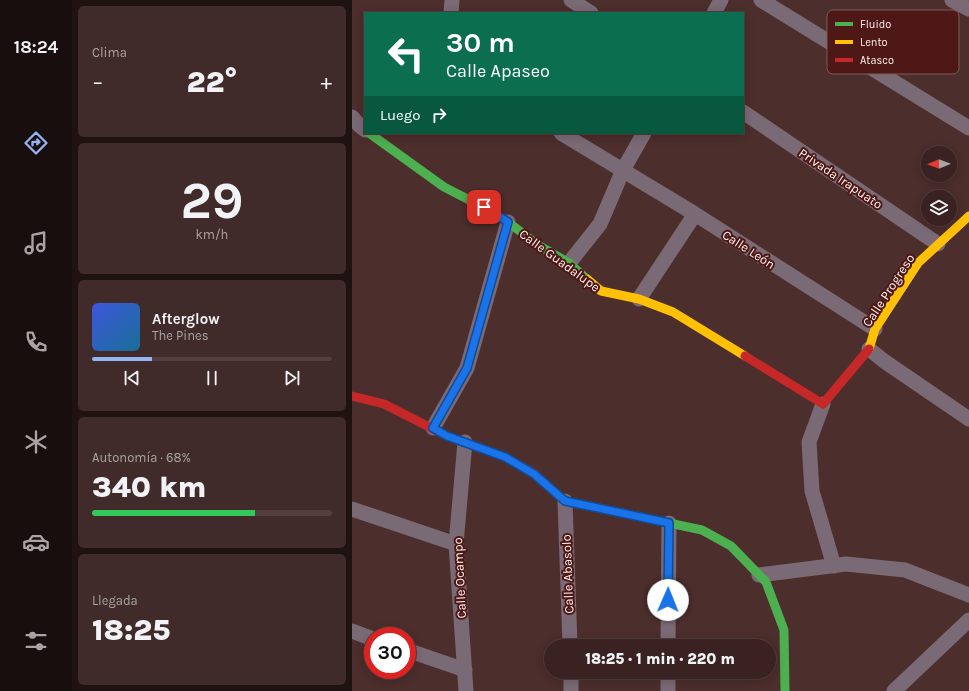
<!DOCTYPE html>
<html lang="es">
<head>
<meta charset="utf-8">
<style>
  body { margin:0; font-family:Karla,sans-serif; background:#402a2a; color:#f1f3f6; height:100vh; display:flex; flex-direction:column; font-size:15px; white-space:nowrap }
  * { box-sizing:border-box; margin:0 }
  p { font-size:13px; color:#aba4a5 }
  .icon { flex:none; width:22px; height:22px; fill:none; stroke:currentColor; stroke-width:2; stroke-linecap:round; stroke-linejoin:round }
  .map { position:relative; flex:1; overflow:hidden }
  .panel { display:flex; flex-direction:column; gap:6px; padding:6px; background:#1f1312; width:280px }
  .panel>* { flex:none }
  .guide { position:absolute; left:12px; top:12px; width:380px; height:122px; border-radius:0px; box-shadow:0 2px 10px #0003,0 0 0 1px #533f3f; background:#0b6e4f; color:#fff; overflow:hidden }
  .needle { width:26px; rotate:269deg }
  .controls { position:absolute; left:569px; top:146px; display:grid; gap:8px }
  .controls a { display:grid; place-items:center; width:36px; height:36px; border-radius:50%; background:#392221; box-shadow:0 2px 10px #0003,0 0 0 1px #533f3f; font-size:20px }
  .speed { position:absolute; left:12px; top:627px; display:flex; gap:8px; font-size:20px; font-weight:700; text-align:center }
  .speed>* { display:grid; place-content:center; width:52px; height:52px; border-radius:50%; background:#392221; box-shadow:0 2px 10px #0003,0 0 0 1px #533f3f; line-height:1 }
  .speed .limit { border:6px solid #d22; background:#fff; color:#111 }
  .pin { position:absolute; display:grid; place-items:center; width:34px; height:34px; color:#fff; margin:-17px; border-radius:8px; box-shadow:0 2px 6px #0006 }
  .me { position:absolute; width:44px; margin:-22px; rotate:1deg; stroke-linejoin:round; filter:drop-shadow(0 0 3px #0008) }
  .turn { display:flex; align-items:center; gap:14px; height:84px; padding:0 16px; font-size:18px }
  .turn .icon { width:52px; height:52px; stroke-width:2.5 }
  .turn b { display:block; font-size:28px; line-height:34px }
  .then { display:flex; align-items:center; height:38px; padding:0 16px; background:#0003; gap:8px; font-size:15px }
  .big { font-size:30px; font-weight:800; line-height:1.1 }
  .panel .tile { flex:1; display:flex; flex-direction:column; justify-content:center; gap:6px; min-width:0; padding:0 14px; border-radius:6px; background:#402a2a }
  .panel .dial { align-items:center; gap:0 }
  .dial b { font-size:52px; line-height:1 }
  .song { display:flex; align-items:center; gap:12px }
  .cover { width:48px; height:48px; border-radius:6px; background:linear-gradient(135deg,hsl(230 70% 55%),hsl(200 70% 35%)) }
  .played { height:4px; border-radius:2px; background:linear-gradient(90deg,#95b2f1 25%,#533f3f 25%) }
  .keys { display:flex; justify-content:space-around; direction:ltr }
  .heat { display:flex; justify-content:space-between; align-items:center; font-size:22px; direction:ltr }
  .charge { height:6px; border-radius:3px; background:linear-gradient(90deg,#34c759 68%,#533f3f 0) }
  .trip { position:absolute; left:192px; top:639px; width:232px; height:40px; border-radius:20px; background:#392221; box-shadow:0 2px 10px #0003,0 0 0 1px #533f3f; font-weight:800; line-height:40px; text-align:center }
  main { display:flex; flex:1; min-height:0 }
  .tabs { display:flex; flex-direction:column; width:72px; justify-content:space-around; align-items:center; background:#170e0d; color:#aba4a5 }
  .tabs .icon { width:28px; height:28px }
  .tabs .on { color:#95b2f1 }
  .tabs b { font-size:18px; color:#f1f3f6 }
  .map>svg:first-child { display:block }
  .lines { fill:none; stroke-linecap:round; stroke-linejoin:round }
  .street { stroke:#7a6a75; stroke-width:15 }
  .fast { stroke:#4caf50; stroke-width:9 }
  .slow { stroke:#ffc107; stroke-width:9 }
  .jam { stroke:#c62828; stroke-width:9 }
  .route-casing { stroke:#114b97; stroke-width:10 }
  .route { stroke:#1a73e8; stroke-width:7 }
  .labels { text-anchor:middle; stroke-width:4; stroke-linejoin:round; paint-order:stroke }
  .street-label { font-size:13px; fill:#fef0ee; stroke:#4d1815 }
  .key { fill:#4d1815; stroke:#825956; stroke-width:1 }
  .key-label { font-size:11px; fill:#fef0ee }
</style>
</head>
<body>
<main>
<nav class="tabs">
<b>18:24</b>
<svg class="icon on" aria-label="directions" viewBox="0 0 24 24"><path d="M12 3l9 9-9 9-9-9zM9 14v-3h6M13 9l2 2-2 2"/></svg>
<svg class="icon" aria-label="music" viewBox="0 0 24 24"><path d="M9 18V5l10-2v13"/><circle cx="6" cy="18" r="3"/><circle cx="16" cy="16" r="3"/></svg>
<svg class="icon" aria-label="phone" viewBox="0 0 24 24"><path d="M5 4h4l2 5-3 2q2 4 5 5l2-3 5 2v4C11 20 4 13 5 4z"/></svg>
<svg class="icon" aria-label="climate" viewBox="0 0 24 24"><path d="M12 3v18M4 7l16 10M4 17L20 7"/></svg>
<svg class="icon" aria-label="car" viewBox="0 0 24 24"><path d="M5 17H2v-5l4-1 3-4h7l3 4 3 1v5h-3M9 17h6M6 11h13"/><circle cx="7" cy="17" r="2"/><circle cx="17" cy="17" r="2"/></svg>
<svg class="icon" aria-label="filters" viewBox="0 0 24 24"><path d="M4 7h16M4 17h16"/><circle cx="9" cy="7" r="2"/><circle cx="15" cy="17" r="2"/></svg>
</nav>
<section class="panel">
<div class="tile"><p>Clima</p>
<div class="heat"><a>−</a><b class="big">22°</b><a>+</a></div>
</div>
<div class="tile dial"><b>29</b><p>km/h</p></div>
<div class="tile">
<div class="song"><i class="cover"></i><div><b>Afterglow</b><p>The Pines</p></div></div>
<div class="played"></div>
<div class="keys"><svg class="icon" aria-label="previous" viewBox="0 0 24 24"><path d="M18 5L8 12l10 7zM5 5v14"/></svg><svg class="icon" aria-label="pause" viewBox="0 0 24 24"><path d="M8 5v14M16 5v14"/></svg><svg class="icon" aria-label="next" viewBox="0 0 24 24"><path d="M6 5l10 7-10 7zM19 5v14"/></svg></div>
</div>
<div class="tile"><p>Autonomía · 68%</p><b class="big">340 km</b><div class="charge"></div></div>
<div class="tile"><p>Llegada</p><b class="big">18:25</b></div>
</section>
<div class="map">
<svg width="617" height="691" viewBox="0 0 617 691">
  <rect width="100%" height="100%" fill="#4c2e2c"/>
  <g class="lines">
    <path class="street" d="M219,0L239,13
      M409,0L617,128
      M600,0L617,9
      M99,13L100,0
      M362,13L369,0
      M391,112L586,244
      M0,117L8,126L13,130
      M209,133L343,214L523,329
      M217,263L248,224L271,170L292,133
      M287,299L343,214
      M517,349L532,361L617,419
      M471,404L457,442L460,491L482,566
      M81,428L115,368L156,222
      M113,442L104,544L114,691
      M213,501L218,646
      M0,509L104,544
      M407,575L494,564L553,570L617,595
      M0,631L21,639
      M316,646L317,523
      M55,650L113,670
      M219,672V691
      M316,691V672
      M542,691L617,620"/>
    <path class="fast" d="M17,133L92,187L131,207L156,222L186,245L217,263L235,279
      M189,480L213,501L350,530L379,546L414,582L432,630L433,691"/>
    <path class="slow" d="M235,279L249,291L287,299L321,312L393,356
      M517,349L523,329L566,263L617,216"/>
    <path class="jam" d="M393,356L471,404L517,349
      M0,396L32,404L95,436L153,457L183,474L189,480"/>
  </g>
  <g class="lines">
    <defs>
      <path id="route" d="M132,207L156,222L115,368L81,428L95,436L153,457L182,474L213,501L317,523L316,600"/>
    </defs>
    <use href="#route" class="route-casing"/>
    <use href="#route" class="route"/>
  </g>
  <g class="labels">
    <g class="street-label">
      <text transform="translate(489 178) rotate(34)" y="5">Privada Irapuato</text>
      <text transform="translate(397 249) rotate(33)" y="5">Calle León</text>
      <text transform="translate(208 260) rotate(36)" y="5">Calle Guadalupe</text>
      <text transform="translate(536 290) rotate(-57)" y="5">Calle Progreso</text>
      <text transform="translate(215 574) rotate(-92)" y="5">Calle Abasolo</text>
      <text transform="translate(107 578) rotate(-93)" y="5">Calle Ocampo</text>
    </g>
  </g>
  <rect x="475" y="10" width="132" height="64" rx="6" class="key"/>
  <rect x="483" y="22" width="18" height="4" fill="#4caf50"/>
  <rect x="483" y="40" width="18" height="4" fill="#ffc107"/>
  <rect x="483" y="58" width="18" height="4" fill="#c62828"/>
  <g class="key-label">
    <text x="508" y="28">Fluido</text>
    <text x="508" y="46">Lento</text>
    <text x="508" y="64">Atasco</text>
  </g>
</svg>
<div class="controls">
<a><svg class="needle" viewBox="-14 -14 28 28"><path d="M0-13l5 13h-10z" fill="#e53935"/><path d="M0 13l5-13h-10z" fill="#aba4a5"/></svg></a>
<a><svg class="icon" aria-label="layers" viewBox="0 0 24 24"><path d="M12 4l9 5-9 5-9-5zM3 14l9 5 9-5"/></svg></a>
</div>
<div class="speed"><div class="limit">30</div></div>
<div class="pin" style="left:132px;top:207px;background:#d93025"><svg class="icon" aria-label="arrive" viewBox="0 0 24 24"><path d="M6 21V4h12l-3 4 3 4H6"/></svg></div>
<svg class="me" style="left:316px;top:600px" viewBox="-20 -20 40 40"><circle r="19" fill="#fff"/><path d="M0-13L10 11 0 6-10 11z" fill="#1a73e8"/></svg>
<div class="trip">18:25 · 1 min · 220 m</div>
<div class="guide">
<div class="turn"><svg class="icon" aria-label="left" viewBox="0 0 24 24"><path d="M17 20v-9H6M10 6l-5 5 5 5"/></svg><div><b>30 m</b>Calle Apaseo</div></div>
<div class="then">Luego<svg class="icon" aria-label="right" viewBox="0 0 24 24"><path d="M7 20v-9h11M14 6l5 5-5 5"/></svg></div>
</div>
</div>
</main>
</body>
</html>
